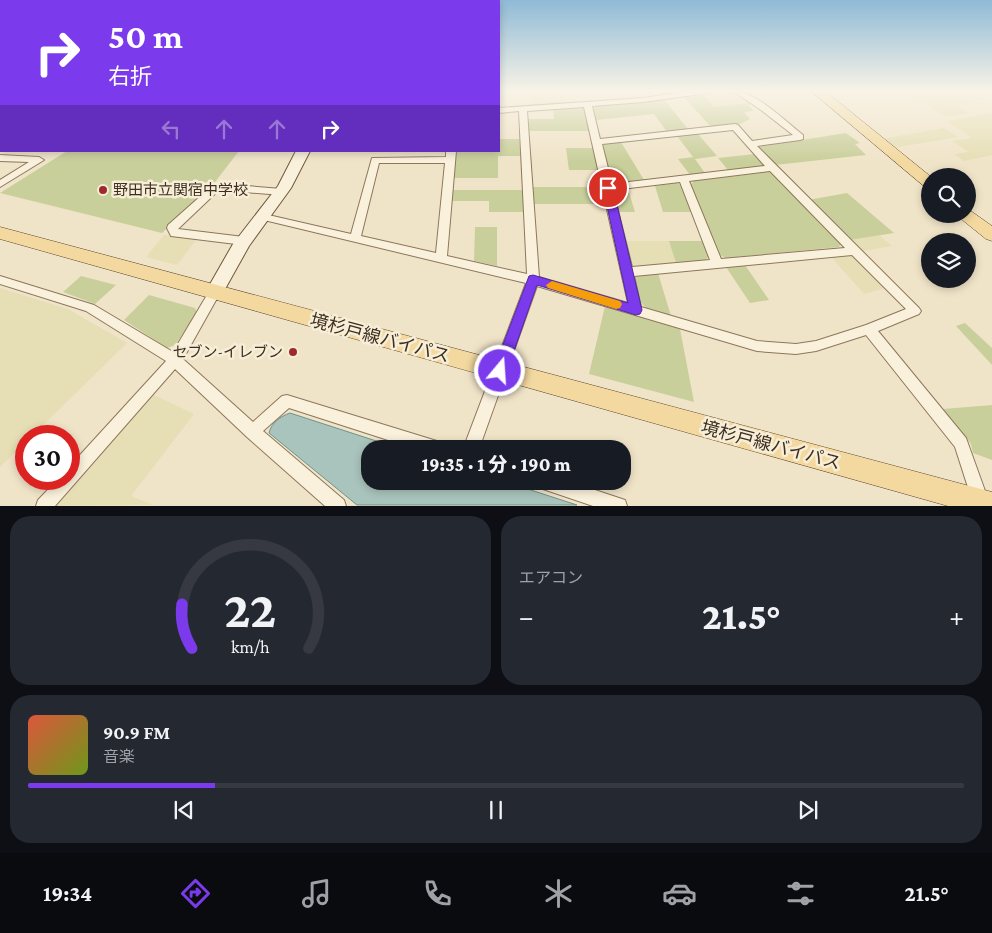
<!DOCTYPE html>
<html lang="ja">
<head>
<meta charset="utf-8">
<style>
  body { margin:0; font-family:"Crimson Pro","Noto Sans JP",serif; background:#242831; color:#f1f3f6; height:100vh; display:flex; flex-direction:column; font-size:19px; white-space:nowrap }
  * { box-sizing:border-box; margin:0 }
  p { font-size:16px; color:#9ea1a6 }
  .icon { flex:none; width:28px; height:28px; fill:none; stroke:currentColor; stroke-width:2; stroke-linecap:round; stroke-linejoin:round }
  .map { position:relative; height:506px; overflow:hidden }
  .details { display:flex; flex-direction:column; gap:10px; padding:10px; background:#0d0f14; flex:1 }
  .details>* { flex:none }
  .banner { position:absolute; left:0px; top:0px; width:500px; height:152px; box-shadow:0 2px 8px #0003; background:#7c3aed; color:#fff; overflow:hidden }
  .tools { position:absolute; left:921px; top:168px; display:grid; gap:10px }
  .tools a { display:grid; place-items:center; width:55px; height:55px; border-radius:50%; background:#171b24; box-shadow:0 2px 8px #0003; font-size:25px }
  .speed { position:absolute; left:15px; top:425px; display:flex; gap:10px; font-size:25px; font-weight:700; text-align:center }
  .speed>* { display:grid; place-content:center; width:65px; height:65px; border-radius:50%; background:#171b24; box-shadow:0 2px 8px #0003; line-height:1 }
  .speed .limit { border:8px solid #d22; background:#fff; color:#111 }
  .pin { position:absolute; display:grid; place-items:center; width:42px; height:42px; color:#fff; margin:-21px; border:2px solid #fff; border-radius:50%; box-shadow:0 1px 5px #0007 }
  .me { position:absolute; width:55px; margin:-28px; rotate:18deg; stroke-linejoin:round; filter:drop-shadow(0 0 4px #0008) }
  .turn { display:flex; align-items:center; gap:18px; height:105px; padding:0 25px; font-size:22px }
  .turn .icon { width:65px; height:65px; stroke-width:2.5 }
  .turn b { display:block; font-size:35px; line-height:42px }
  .lanes { display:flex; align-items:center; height:48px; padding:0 25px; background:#0003; justify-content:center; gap:25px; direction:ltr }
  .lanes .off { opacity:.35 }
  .big { font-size:38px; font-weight:800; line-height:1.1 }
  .details .card { flex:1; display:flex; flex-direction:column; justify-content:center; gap:8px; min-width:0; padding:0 18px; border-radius:20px; background:#242831 }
  .details .dial { align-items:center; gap:0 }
  .dial svg { height:130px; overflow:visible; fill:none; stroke:#363941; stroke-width:7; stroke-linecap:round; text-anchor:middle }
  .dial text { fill:#f1f3f6; stroke:none }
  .song { display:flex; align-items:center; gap:15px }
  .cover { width:60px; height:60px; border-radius:8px; background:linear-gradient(135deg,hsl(10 70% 55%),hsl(80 70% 35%)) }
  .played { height:5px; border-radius:2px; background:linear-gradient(90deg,#7c3aed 20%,#363941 20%) }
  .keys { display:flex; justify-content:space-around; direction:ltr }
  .heat { display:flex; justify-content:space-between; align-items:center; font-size:28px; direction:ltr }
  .details .tiles { flex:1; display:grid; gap:10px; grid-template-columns:1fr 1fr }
  .card:last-child { grid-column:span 2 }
  .trip { position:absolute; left:361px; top:440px; width:270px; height:50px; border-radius:20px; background:#171b24; box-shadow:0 2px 8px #0003; font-weight:800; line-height:50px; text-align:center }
  .tab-bar { display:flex; height:80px; justify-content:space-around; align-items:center; background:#090b0e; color:#9ea1a6 }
  .tab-bar .icon { width:35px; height:35px }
  .tab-bar .current { color:#7c3aed }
  .tab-bar b { font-size:22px; color:#f1f3f6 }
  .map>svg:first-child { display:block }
  .farmland { fill:#e6deb5 }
  .green { fill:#c9cf9b }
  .water { fill:#a9c4bc; stroke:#6f938a }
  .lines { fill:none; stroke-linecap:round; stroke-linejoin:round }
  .street-casing { stroke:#8d765c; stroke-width:2 }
  .secondary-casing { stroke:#6f573f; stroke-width:2 }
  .primary-casing { stroke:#5b4430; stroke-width:1 }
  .street { fill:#faf1dc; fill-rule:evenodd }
  .secondary { fill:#faf1dc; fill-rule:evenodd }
  .primary { fill:#f3d9a0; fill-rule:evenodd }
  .route { fill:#7c3aed; stroke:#51269a }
  .slow { fill:#f59e0b }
  .poi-dot { fill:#9e2a2b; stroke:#f7eed8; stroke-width:2 }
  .labels { text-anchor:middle; stroke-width:5; stroke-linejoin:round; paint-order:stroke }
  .poi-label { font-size:15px; fill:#3d2e20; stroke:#f7eed8; text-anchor:start }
  .near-street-label { font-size:18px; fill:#3d2e20; stroke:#f7eed8 }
</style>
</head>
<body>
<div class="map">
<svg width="992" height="506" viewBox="0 0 992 506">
  <rect width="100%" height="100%" fill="#f0e4c8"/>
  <path class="farmland" d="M530,91H562L564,104L532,106Z
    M728,91L751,103L714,107L702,94Z
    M901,91H920L923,93L970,91L986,99L958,106L968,113L948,117Z
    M992,113V155L964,161L954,154L969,152L952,141L972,138L947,121Z
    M944,128L958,137L893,148L882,139Z
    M164,235L197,239L177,265L146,257Z
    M879,235L892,246L863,251L850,239Z
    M625,241H669L676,263L636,266L631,264Z
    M848,256L855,258L885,288L864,294L831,257Z
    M0,288L68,309L127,343L32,436H26V442L0,467Z
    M152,394L194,414L131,496L153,505L50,506Z"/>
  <path class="green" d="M702,94L714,107L751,103L753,104L748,105L754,111L744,112L750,119L740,124L711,127L683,96Z
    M664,99L688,129L667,132L654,114L596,120L593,108L596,106Z
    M581,107L585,109L590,131H528L527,119H554L553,109Z
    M846,133L860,143L855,144L866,155L775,165L758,147Z
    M698,134L717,156L695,159L705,173L690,175L678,159L693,157L677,136Z
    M499,139H519L521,156H498V178H453L456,151H499Z
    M621,142L644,180L616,183L611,181L602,146L605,144Z
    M566,148H594L599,170H569Z
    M67,151H239L215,182L162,233L0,193Z
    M755,154L764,164L762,166L728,170L718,158Z
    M768,172L773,174L841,244L839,247L726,258L720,255L691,184L694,181Z
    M677,183L681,185L692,212H663L655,186Z
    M533,187H602L606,204H534Z
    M628,189L635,212H619L614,193L617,190Z
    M452,190H522L524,212H489V201H451Z
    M847,193L894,233L849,240L808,200Z
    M475,227H497V266L474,261Z
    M669,241H703L709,256L706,260L676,263Z
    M745,265L769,300L750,303L726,267Z
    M658,273L671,316C640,306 642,311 634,279L638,275Z
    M81,276L116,285L95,304L63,292Z
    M149,295L195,308L197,313L175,345L167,348L124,320Z
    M605,306L680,329L694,402L589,374Z
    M965,323L992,348V365L956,326Z
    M992,405V460L973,453L971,444L943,409Z"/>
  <path class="water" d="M290,413L401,449H370V481H503L577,505H357L269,433C271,423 281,416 290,413Z"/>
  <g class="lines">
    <defs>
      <path id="street" d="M691,91H712L708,93L643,102L592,106L600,139L735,124L738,125L752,141L793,135L761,110L733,91C756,91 785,121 803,135V139L800,140L757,146L919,308L921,311L919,314L878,331L966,438L989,502L988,506H974L955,447L866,335L816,351L796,354L757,351L537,286L479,449H463L526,283L264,220L259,217L264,214L351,234L372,158L446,157V151H456L447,256L527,274L519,111L499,113V108L643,98ZM584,107L628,303L539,277L527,111ZM733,130L765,166L612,184L602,144ZM379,163H445L436,253L361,236ZM770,171L845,248L721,259L689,181ZM680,182L710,260L632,267L613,190ZM852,255L906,309L866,325L816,341L796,344L757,341L641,307L634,276Z
        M0,155L39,157L44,160L0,187V180L29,162L0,161Z
        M221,184L282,189L287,192L282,195L219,190L178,229L244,237L248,238L250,241L248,244L244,245L171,236L167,228L168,225L212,186Z
        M0,276L94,305L173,352L210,290H218L220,293L183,359L253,422L282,396L287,395L440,442L445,444L448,449H416L289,408L263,431L344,500L346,506H325L247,437L175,369L55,506H36L38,500L58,479H69V467L166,361L86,311L0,284Z
        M535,481H568L625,500L627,506H593L537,487Z"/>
      <path id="secondary" d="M296,151H310L291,188L249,246L220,298L214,300L208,298L205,293L233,244L278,186Z"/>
      <path id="primary" d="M811,91H825L930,176V189L925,187Z
        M968,209L992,226V241L986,239L960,218L958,214H968Z
        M0,227L992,492V506H948L0,239Z"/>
    </defs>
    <use href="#street" class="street-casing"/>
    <use href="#secondary" class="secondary-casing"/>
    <use href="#primary" class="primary-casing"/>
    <use href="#street" class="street"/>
    <use href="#secondary" class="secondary"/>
    <use href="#primary" class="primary"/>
  </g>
  <linearGradient id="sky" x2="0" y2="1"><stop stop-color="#8fbad6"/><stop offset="0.56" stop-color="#f8f3e6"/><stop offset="1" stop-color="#f8f3e6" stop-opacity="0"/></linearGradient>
  <rect width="992" height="162" fill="url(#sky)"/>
  <path class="route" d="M608,185L613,188L642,310L640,314L636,315L537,285L507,371L505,376L500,377L495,376L493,371L529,276L533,275L628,303L603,188Z"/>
  <path class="slow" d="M552,281L620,301L622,304L620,308L616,309L548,288L546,285Z"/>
  <g class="poi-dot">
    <circle cx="103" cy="190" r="5"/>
    <circle cx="293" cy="352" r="5"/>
  </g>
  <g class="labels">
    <g class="poi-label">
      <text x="113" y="195">野田市立関宿中学校</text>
      <text x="283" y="357" text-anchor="end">セブン-イレブン</text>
    </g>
    <g class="near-street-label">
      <text transform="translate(380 338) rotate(15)" y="6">境杉戸線バイパス</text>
      <text transform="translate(771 445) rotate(15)" y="6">境杉戸線バイパス</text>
    </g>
  </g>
</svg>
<div class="tools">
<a><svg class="icon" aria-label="search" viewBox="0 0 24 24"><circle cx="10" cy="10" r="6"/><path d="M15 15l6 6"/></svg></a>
<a><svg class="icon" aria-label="layers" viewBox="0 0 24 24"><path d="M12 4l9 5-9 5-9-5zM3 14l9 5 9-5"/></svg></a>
</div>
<div class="speed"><div class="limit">30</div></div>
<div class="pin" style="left:608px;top:188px;background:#d93025"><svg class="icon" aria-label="arrive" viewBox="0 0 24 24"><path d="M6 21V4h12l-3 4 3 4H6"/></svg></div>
<svg class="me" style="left:500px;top:371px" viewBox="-20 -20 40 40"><circle r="17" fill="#7c3aed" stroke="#fff" stroke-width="3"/><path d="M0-11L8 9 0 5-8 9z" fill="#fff"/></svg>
<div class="trip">19:35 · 1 分 · 190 m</div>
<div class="banner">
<div class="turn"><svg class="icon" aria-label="right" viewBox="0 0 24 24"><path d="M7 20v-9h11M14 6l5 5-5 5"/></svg><div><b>50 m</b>右折</div></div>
<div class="lanes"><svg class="icon off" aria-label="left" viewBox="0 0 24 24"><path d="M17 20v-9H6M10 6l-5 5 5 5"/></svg><svg class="icon off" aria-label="ahead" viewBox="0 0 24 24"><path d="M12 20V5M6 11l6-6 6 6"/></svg><svg class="icon off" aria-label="ahead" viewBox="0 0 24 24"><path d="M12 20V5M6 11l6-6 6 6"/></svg><svg class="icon" aria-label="right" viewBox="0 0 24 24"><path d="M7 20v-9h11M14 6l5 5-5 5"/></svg></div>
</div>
</div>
<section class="details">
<div class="tiles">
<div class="card dial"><svg viewBox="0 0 100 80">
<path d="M14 69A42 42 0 1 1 86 69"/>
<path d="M14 69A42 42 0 0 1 8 42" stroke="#7c3aed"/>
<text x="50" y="56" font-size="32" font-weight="700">22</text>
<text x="50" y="72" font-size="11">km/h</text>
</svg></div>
<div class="card"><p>エアコン</p>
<div class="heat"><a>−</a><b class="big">21.5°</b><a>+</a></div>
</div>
<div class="card">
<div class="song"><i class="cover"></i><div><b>90.9 FM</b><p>音楽</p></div></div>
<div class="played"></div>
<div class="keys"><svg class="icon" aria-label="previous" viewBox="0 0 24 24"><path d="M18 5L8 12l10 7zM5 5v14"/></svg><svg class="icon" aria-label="pause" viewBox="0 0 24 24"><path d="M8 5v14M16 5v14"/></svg><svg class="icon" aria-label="next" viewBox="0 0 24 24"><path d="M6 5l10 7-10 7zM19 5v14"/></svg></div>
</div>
</div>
</section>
<nav class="tab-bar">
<b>19:34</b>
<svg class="icon current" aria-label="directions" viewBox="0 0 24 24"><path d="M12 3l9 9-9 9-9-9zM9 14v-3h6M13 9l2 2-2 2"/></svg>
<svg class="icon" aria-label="music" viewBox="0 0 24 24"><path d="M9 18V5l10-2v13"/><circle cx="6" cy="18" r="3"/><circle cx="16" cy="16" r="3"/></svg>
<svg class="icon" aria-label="phone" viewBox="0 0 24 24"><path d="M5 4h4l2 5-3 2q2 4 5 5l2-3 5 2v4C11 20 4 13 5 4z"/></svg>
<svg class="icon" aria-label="climate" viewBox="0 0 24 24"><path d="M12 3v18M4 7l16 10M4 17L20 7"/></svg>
<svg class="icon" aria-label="car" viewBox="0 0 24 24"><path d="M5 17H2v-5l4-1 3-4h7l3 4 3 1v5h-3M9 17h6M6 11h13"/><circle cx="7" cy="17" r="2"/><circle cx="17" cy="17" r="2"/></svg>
<svg class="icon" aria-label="filters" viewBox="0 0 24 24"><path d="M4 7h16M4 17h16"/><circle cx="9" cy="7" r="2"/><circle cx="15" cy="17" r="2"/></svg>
<b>21.5°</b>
</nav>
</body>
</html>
